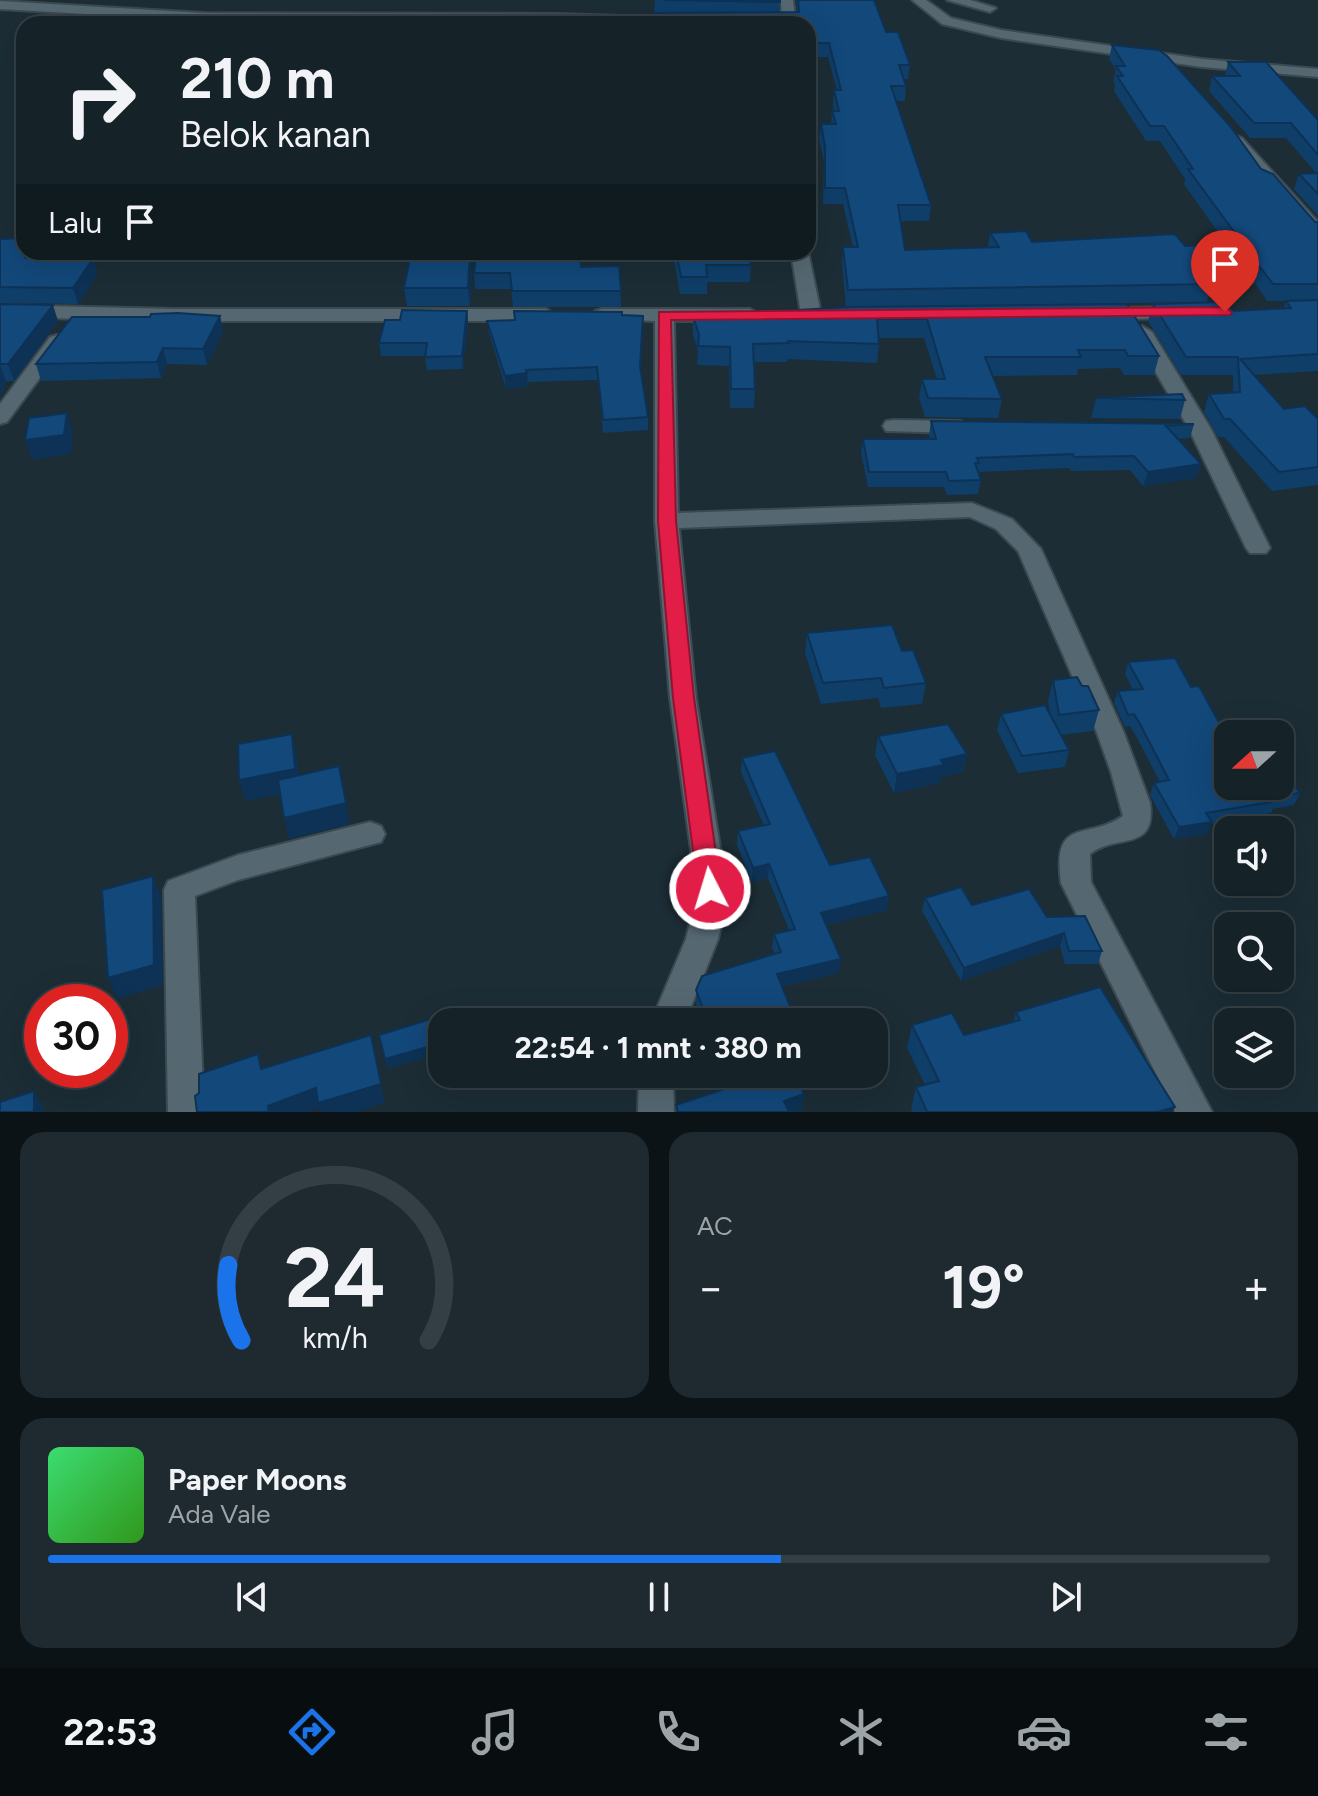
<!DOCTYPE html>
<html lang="id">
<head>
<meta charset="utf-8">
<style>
  body { margin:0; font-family:Figtree,sans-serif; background:#1e2a30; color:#f1f3f6; height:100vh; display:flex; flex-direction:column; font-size:30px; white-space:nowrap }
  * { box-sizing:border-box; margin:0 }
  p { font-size:26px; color:#9da4a8 }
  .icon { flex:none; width:44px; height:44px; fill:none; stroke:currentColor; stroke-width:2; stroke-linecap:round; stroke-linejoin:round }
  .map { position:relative; height:1112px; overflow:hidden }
  .side { display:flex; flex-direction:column; gap:20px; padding:20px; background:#0c1316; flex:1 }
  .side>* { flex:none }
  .guide { position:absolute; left:16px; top:16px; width:800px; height:244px; border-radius:24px; box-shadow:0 8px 32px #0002,0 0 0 2px #343f45; background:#152228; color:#f1f3f6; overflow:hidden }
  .needle { width:52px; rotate:249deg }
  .tools { position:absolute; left:1214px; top:720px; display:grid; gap:16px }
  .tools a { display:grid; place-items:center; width:80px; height:80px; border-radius:16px; background:#152228; box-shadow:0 8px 32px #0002,0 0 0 2px #343f45; font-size:40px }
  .speed { position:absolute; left:24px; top:984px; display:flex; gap:16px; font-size:40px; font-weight:700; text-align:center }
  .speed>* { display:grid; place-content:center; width:104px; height:104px; border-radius:50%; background:#152228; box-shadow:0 8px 32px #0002,0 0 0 2px #343f45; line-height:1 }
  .speed .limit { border:12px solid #d22; background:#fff; color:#111 }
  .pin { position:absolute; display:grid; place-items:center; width:68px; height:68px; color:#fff; margin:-82px -34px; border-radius:50% 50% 50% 0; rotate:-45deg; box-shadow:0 0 8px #0007 }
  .pin .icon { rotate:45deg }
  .me { position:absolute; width:88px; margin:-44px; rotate:355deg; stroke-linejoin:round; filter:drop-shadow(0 0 6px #0008) }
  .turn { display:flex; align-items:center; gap:28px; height:168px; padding:0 32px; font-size:36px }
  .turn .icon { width:104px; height:104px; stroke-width:2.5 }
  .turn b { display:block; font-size:56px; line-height:68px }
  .then { display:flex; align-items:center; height:76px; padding:0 32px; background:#0003; gap:16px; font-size:30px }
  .big { font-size:60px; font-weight:700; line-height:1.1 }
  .side .tile { flex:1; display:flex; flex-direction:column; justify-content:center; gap:12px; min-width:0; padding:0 28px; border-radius:24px; background:#1e2a30 }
  .side .dial { align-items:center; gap:0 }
  .dial svg { height:208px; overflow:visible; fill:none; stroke:#343f45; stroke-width:7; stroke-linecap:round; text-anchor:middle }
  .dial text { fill:#f1f3f6; stroke:none }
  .song { display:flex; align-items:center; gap:24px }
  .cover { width:96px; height:96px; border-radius:12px; background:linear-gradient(135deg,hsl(140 70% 55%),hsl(110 70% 35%)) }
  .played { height:8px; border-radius:4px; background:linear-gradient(90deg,#1a73e8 60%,#343f45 60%) }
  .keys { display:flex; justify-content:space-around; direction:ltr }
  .heat { display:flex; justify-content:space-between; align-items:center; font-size:44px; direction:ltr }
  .side .tiles { flex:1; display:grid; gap:20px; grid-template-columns:1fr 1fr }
  .tile:last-child { grid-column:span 2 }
  .trip { position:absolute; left:428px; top:1008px; width:460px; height:80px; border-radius:24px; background:#152228; box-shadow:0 8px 32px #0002,0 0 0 2px #343f45; font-weight:700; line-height:80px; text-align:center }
  .tabs { display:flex; height:128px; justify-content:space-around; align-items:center; background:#080e10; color:#9da4a8 }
  .tabs .icon { width:56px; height:56px }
  .tabs .selected { color:#1a73e8 }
  .tabs b { font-size:36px; color:#f1f3f6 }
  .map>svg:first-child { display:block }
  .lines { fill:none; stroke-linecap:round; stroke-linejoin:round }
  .street-casing { stroke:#3b4951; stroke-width:4 }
  .street { fill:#556872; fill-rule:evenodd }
  .wall { fill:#0f3e69 }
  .shaded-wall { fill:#0d3255 }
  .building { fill:#12487a; stroke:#0d3255; stroke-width:2 }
  .route { fill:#e11d48; stroke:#92132f; stroke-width:2 }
</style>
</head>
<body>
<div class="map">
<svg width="1318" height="1112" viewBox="0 0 1318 1112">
  <rect width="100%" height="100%" fill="#1c2d36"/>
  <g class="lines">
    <defs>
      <path id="street" d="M781,0H793L796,24H782Z
        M912,0H926L951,18L1001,30L1202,59L1318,69V77L1202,67L1001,38L942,24Z
        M947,0H970L996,8L990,12Z
        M0,1L204,13L557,14L685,18L691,22L204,21L0,9Z
        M1237,136L1242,138L1318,222V237L1312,236L1232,144V138Z
        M808,251L821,314L811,320L801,314L791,252Z
        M0,305L176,309H546L556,315L546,321H176L0,317Z
        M1182,307L1189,309L1191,313L1189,317L1102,320L1092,314L1102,308Z
        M602,309H750L760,315L750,321H674L678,513L972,503L1012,519L1041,549L1124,733L1150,803C1157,853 1115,833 1090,854L1091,882L1212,1112H1175L1061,883C1052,815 1087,841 1123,816L1111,772L1097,733L1018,551L996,529L970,517L679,528L696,698L724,872L726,906L718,939L685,1022H651L686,939L694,906V872L670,698L655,521V321L595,319L592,315L595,311Z
        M1142,326L1152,332L1211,429L1270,548L1266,553H1250L1246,548L1189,429L1132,332Z
        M57,335L67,341L7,422L0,424V404L50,337Z
        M894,420L961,421L972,427L961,433L886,431L883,426L886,421Z
        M370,822L381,826L385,834L381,842L238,880L195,896L204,1112H168L164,890L168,881L238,855Z
        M639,1074H673L674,1112H638Z"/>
    </defs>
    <use href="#street" class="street-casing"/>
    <use href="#street" class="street"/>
  </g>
  <path class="wall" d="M655,0H780L779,12H797L796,0H874L886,32L910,65L908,79H904L906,86L905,101H896L931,205L929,221H900L905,250L988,247L990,233L1032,242L1185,246L1227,245L1184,184L1185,179L1160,141H1146L1114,91L1115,84L1113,81L1116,70L1109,59L1112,45L1261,169L1315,222H1318V371L1254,375L1284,409L1318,419V485L1272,491L1224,437H1218L1204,412L1209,394L1233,392V375H1181L1148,321L1153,304L1233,311L1284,308L1286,301H1302H1267L1255,283L1212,285L1207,302L846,307L842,264L843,247H853L843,204H823L824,162L819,139L821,124H831L832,111H834L833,105L834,90H837L828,57H808V24H653Z
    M1228,62L1318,120V216L1294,189L1299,174L1316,173L1286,138H1250L1209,91L1212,76H1225Z
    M0,239L24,252H43L40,258L98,273L78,304L0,303Z
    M674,252L751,265L750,282H707V294H680L674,260Z
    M619,266L621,307H513L511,289H475L474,273L581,267Z
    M472,269L470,306H407L404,288Z
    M0,304L58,321L14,381H6L0,397Z
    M1127,304L1159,356L1154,375H1124L1120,368L1078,369L1077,375L993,376L1002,399L998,418L925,417L919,398L922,379H937L924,338H879V344L877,363L787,359V362H754L755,389L754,408H730L729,366L697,365L698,351L693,335V316Z
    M467,311L468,323L463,369L427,370L425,356H381L379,343L400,320Z
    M622,315L643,328L641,370L648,417V430L603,433L598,380L528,382V386L506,389L489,333L487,321Z
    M220,316L223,332L207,365L167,364L161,378L41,381L36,364L150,317Z
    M1096,398L1185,400L1180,419L1091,418Z
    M931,421L1194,424L1190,438L1178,439L1201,464L1196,478L1143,486L1130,470L1071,471L1069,468L978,472L981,480L978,494L947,495L944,487H868L861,453L863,439H930L929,435Z
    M807,633L902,651L926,683L922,704L881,708L878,698L821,704L805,653Z
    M1128,662L1228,786L1300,793L1294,805L1273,809L1271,813L1211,824L1207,834L1174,839L1150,795L1154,783L1160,782L1136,736L1130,726L1125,727L1114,703L1118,691L1133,690L1125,674Z
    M1053,680L1082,686L1099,710L1093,731L1061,735L1069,750L1065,767L1018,773L997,730L1001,714H1050L1048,701Z
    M878,736L967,754L963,772L941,777L940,783L894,793L875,755Z
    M742,758L830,865L887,910L826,925L839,973L782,986L792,1011L791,1022H690L691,1015L699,1012L696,1004V990L775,954L772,948L774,934L789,930L768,878L752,882L737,845L738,831L764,826L741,772Z
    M925,898L1047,917L1102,951L1098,964H1065L1060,946L961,981L922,911Z
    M1016,1012L1157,1112H912L911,1110L916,1087L925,1085L907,1048L912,1025L964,1035L1013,1022Z
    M742,1074H795L804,1094L802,1109L794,1112H676V1105L741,1084Z"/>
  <path class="shaded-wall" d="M29,252H43V253L30,274L25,258Z
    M470,252L472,269L470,306L468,288Z
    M94,257L98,273L78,304L73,288Z
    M53,305L58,321L14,381L8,364Z
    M467,311L468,323L463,369L462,356Z
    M220,316L223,332L207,365L203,349Z
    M163,348L167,364L161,378L157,362Z
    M0,365L6,381L0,397Z
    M527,373L528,386L506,389L505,376Z
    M67,413L73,432L71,454L32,460L25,440Z
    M1201,464L1196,478L1143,486L1148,472Z
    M292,734L297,755L300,790L246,801L239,780Z
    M967,754L963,772L941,777L940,783L894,793L897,774L941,760Z
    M339,766L350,824L289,839L284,818Z
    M1212,822L1207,834L1174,839L1179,827Z
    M769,864L768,878L752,882L753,868Z
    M153,876L161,897L163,985L117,999L108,978Z
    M889,896L887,910L819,927L821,913Z
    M1064,933L1060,946L961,981L964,968Z
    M841,959L839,973L776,988L777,974Z
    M792,1011L791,1022H753Z
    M371,1035L385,1103L357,1112H321L320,1108L308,1112H269L268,1106L316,1088Z
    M438,1044L439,1054L387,1069L385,1059Z
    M34,1091L45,1111V1112H34Z
    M804,1094L802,1109L794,1112H783L784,1101Z
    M1175,1107L1173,1112H1158Z"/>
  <path class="building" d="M664,0H780V2Z
    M798,0H874L886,32H898L910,65H899L906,86H891L931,205H898L905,250L999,247L990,233L1026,231L1032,242L1175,234L1185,246L1243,244L1188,169H1193L1164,126H1150L1117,76H1123L1116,66H1125L1112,45L1159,50L1167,56L1230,126L1261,169L1273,174L1315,222H1318V284H1273L1260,267L1200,269L1212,284L848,290L843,247H858L845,188H825V147L821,124H836L832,111H839L834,90H841L829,43H808V24H672L673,19H653L654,13L799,12Z
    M1228,62H1266L1318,120V155L1291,123H1254L1212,76H1240Z
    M1318,173V194L1299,174Z
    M24,238V252H29L25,258L94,257L73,288L0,287V239Z
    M448,252H470L468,288H404L410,258L447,257Z
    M477,252H579L581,267L619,266L621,291H512L510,273H474Z
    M676,252H748L751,265H706L707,277H681Z
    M1318,300V354L1240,359L1284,409L1305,406L1318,419V467L1279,472L1230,419H1224L1209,394L1240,392L1238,357H1186L1153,304L1226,302L1233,311L1291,308L1286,301Z
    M0,304L53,305L8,364H0Z
    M1127,304L1159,356H1128L1125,350H1078L1081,357H985L1002,399L928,398L922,379H945L927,319H877L879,344L788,341L789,343L753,344L755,389H731L730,347L698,346L699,334L693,316L850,307Z
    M402,310L467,311L462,356L425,357L427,343H379L385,320H400Z
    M514,311L622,312V315L643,316L640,366L648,417L603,420L597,367L526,370L527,373L505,376L487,321L515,320Z
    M178,313L220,316L203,349L163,348L157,362L36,364L72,317H150L151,314Z
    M1182,394L1185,400L1096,398L1136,396Z
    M67,413L64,435L25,440L29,418Z
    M931,421L1194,424L1166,426L1201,464L1148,472L1134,456L1074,457L1073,454L977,458L979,463H975L981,480L949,481L946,472H869L863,439H936Z
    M892,625L902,651L913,650L926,683L884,688L881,678L823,683L807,633Z
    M1175,658L1191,687L1199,686L1228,739V786H1280V766L1300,793L1273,797L1276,801L1206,813L1212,822L1179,827L1154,783L1169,780L1140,724L1134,714L1128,715L1118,691L1143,689L1128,662Z
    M1077,677L1082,686H1088L1099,710L1059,715L1053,680Z
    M1045,705L1069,750L1022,756L1001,714Z
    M948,724L967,754L941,760L944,765L897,774L878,736Z
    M292,734L295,769L239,780L238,744Z
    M775,751L830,865L870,857L889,896L821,913L841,959L777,974L792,1011L753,1022H694L691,1015L704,1011L696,990L702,976L781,952L774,934L795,929L769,864L753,868L738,831L770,824L742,758Z
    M339,766L346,803L284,818L278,780Z
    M153,876L154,965L108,978L102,890Z
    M961,887L972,905L1029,889L1047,917L1085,916L1102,951H1069L1064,933L964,968L925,898Z
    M1100,987L1175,1107L1158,1112H927L916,1087L939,1081L912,1025L952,1013L964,1035L1020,1020L1016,1012Z
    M431,1019L438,1044L385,1059L379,1035Z
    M371,1035L381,1084L318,1103L316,1088L268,1106L269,1112H197L195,1096L199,1093V1074L258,1054L261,1069Z
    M743,1074H795L804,1094L784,1101L789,1112H678L676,1105L746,1082Z
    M34,1091V1112H0V1102Z"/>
  <path class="route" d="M1225,307L1232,312L1230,315L671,320L676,521L694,698L721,889L718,896L710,898L701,896L698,889L673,698L658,521L659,312Z"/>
</svg>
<div class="tools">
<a><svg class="needle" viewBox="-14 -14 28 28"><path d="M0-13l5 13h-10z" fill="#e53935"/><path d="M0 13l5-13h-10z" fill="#9da4a8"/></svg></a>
<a><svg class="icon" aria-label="sound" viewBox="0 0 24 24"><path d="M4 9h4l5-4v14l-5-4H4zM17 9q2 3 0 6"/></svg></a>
<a><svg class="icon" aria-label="search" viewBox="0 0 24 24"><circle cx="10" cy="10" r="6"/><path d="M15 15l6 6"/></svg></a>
<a><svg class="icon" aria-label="layers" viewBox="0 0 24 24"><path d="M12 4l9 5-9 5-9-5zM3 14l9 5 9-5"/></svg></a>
</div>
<div class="speed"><div class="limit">30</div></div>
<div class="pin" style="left:1225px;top:312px;background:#d93025"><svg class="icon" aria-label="arrive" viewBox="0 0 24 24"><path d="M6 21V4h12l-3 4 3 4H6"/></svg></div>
<svg class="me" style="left:710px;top:889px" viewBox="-20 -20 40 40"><circle r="17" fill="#e11d48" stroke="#fff" stroke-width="3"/><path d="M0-11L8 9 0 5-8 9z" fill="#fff"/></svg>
<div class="trip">22:54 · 1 mnt · 380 m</div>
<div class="guide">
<div class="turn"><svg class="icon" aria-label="right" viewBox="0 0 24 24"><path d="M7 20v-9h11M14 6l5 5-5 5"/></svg><div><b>210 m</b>Belok kanan</div></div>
<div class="then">Lalu<svg class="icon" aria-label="arrive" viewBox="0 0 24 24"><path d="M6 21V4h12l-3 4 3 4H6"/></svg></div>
</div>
</div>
<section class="side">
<div class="tiles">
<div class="tile dial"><svg viewBox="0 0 100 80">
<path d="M14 69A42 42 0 1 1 86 69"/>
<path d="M14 69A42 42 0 0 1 9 40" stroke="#1a73e8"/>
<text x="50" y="56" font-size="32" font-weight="700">24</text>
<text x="50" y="72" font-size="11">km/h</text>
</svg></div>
<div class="tile"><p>AC</p>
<div class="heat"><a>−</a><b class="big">19°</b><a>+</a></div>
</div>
<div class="tile">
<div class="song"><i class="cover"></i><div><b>Paper Moons</b><p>Ada Vale</p></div></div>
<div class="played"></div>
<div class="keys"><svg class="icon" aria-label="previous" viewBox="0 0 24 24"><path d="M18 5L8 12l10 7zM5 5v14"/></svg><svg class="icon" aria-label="pause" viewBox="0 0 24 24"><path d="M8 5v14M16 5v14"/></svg><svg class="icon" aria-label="next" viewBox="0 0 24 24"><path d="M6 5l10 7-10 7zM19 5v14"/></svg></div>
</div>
</div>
</section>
<nav class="tabs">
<b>22:53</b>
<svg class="icon selected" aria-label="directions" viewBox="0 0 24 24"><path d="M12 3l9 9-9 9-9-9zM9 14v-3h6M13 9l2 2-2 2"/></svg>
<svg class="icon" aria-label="music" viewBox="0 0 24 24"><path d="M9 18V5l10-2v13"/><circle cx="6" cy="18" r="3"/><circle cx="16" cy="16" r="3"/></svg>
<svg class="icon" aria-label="phone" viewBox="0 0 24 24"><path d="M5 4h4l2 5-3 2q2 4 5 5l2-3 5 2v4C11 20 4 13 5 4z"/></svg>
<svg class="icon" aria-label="climate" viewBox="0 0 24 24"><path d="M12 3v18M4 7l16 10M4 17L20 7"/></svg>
<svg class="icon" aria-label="car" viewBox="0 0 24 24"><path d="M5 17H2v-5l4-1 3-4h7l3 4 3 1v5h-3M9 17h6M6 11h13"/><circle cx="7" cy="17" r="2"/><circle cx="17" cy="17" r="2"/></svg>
<svg class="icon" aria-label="filters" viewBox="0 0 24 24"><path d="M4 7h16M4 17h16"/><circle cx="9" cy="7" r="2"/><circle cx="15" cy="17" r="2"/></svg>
</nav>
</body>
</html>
